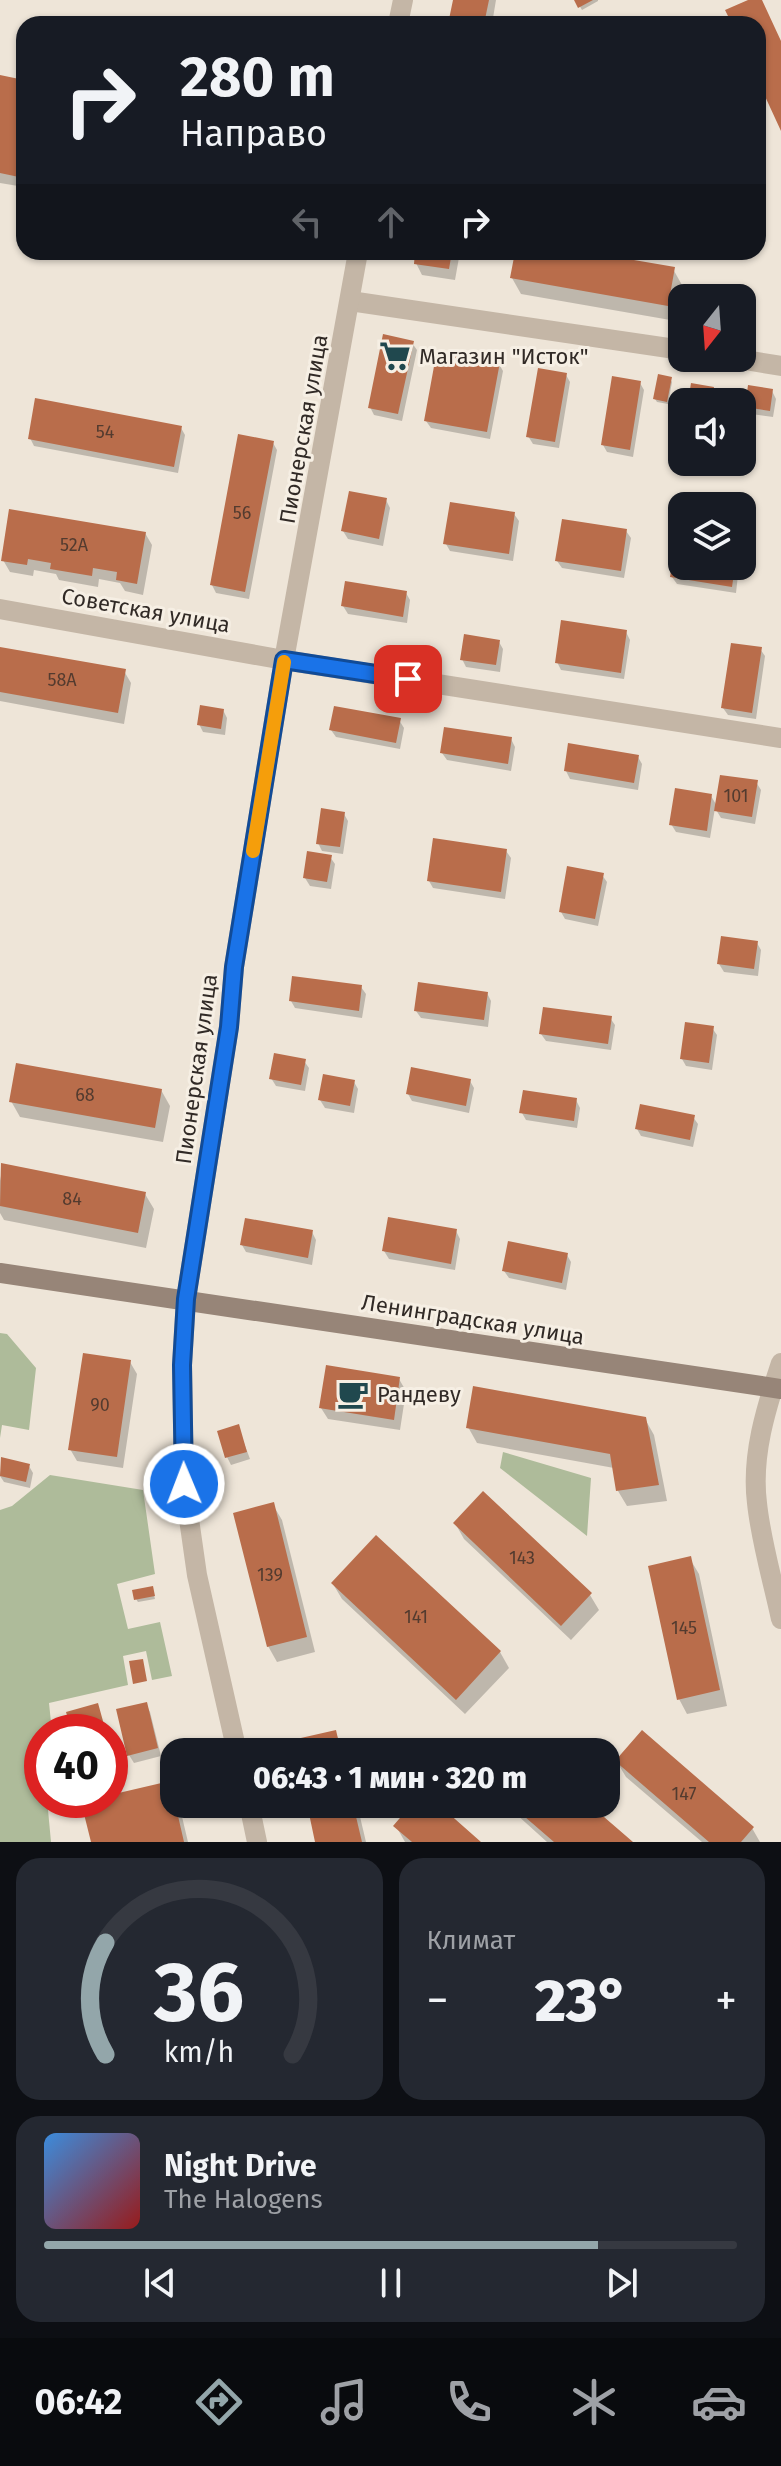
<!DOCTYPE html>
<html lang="ru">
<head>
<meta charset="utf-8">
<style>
  body { margin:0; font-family:"Fira Sans",sans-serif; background:#242831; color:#f1f3f6; height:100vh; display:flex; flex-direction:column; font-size:30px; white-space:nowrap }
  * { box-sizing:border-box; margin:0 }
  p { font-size:26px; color:#9ea1a6 }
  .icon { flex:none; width:44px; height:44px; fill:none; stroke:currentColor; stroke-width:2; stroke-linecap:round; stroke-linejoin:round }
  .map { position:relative; height:1842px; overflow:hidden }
  .panel { display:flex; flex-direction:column; gap:16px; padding:16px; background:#0d0f14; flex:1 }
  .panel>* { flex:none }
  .hud { position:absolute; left:16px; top:16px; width:750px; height:244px; border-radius:24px; box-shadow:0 2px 6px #0004; background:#171b24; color:#f1f3f6; overflow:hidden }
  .needle { width:52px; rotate:197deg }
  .buttons { position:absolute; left:668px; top:284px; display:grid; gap:16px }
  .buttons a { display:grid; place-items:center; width:88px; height:88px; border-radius:16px; background:#171b24; box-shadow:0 2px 6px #0004; font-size:40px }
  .speed { position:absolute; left:24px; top:1714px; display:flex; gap:16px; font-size:40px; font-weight:700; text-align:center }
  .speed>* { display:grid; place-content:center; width:104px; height:104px; border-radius:50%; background:#171b24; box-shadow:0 2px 6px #0004; line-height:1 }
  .speed .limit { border:12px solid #d22; background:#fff; color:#111 }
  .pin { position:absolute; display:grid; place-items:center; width:68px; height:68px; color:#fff; margin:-34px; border-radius:16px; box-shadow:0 4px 12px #0006 }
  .me { position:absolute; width:88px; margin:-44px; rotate:359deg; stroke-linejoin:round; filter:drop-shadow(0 0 6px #0008) }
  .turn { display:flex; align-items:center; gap:28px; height:168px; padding:0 32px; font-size:36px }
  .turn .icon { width:104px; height:104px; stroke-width:2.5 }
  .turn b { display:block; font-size:56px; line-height:68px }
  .lanes { display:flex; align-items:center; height:76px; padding:0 32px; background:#0003; justify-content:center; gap:40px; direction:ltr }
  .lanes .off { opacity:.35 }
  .big { font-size:60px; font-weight:800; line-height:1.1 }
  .panel .tile { flex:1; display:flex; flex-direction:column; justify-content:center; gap:12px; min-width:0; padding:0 28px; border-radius:24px; background:#242831 }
  .panel .dial { align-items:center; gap:0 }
  .dial svg { height:208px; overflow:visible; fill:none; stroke:#363941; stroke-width:7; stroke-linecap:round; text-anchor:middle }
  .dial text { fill:#f1f3f6; stroke:none }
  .song { display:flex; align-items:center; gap:24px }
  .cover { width:96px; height:96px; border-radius:12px; background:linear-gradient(135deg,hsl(210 70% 55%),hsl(0 70% 35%)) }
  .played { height:8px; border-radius:4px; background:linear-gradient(90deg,#93a6aa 80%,#363941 80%) }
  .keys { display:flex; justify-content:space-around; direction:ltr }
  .heat { display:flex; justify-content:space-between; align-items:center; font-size:44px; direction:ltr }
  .panel .tiles { flex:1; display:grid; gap:16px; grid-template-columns:1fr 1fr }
  .tile:last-child { grid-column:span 2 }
  .trip { position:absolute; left:160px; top:1738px; width:460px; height:80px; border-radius:24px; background:#171b24; box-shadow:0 2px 6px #0004; font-weight:800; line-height:80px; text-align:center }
  .menu { display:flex; height:128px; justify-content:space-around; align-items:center; background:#090b0e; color:#9ea1a6 }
  .menu .icon { width:56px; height:56px }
  .menu .current { color:#93a6aa }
  .menu b { font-size:36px; color:#f1f3f6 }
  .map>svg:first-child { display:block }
  .green { fill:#aebb9a }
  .shadow { fill:#0003 }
  .building { fill:#b96d4b }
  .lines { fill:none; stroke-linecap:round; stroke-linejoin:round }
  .minor { stroke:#c4b6a6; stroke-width:20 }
  .tertiary { stroke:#c4b6a6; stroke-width:20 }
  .secondary { stroke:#978578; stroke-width:20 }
  .route-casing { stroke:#114b97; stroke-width:20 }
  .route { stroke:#1a73e8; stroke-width:14 }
  .slow { stroke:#f59e0b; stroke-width:14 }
  .labels { text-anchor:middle; stroke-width:6; stroke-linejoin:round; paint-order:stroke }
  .number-label { font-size:18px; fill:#533b2f }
  .poi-label { font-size:22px; fill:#312a26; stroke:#f6efe4; text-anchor:start }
  .street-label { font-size:22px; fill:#312a26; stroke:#f6efe4 }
</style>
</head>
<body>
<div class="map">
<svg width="781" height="1842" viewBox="0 0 781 1842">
  <rect width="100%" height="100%" fill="#eee5d8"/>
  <path class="green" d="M0,1333L7,1334L36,1368L29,1430L2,1425L0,1438Z
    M503,1452L591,1478L587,1536L500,1468Z
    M50,1475L143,1490L155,1574L117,1584L128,1629L160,1622L172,1676L152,1680L146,1651L123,1656L128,1685L49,1703L52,1732H42V1800H52L48,1810L51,1842H0V1510L12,1506Z"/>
  <path class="shadow" d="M455,0H496L492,24H450Z
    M576,0H598V1L582,10Z
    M24,82V187L0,183V88Z
    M417,252H460L455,280L422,275L416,263Z
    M517,252H575L673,269L682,285L676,321L521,294L512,278Z
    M412,343L417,350L402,421L374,415L370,407Z
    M499,364L503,371L490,439L431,428L426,421Z
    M566,375L570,382L559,448L533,444L528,436Z
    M670,379L672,382L668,404L657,402L655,399Z
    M640,383L644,390L633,457L607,452L603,445Z
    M712,389L717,397L716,402H690Z
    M772,391L776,399L773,417L751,414L747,406Z
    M181,428L185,435L178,473L34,446L30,438Z
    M273,443L277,450L249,599L216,593L212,585Z
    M386,500L390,508L383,546L348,539L343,531Z
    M514,514L519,521L513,561L450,551L446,544Z
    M626,531L631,538L624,578L562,568L557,561Z
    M145,533L152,545L143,595L125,591L120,583L99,579L98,587L59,580L56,574L34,570L33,576L10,572L3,560Z
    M682,551V566H739L736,593L677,584L672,577Z
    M406,593L410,600L407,623L348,614L343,606Z
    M626,632L630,640L624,679L561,670L557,662Z
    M499,642L503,649L500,672L466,667L462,659Z
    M0,649L124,671L131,683L124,724L0,701Z
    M760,649L765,656L756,719L728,715L723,708Z
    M223,710L227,718L225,735L203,732L199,724Z
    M399,720L404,728L400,749L336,737L331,730Z
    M511,739L515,747L511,771L447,760L442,753Z
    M638,757L642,764L638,790L570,779L566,771Z
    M756,782L761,790L755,824L721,818L715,808L710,838L676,832L671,824L711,796L717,806Z
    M344,814L348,821L343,854L322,851L318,843Z
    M506,851L511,858L505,899L433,888L429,881Z
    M330,857L335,864L331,889L310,886L305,878Z
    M602,875L607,882L598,926L565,919L561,912Z
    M757,943L761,950L758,976L724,972L719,964Z
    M361,987L366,994L362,1018L295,1008L291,1001Z
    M487,993L491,1001L488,1027L421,1018L416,1011Z
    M610,1018L615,1025L611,1050L546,1041L541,1034Z
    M712,1028L717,1035L712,1070L686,1066L682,1059Z
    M304,1061L309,1068L305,1091L276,1086L271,1078Z
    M470,1081L474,1088L469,1113L412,1101L408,1094Z
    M354,1082L358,1089L354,1113L325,1108L320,1100Z
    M161,1090L170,1106L163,1142L20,1117L11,1101Z
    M576,1100L580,1108L577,1128L526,1120L522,1113Z
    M693,1117L698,1124L693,1147L641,1136L637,1129Z
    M3,1166L145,1194L154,1209L146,1248L4,1220L0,1213V1181Z
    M456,1231L460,1239L455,1270L389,1259L384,1251Z
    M312,1232L316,1240L312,1265L246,1252L242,1245Z
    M567,1255L571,1262L566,1290L509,1278L504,1271Z
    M130,1362L137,1374L123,1468L77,1461L70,1449Z
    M399,1379L406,1391L400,1430L328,1419L321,1408Z
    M645,1419L654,1435L667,1501L627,1506L618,1491L614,1468L477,1443L468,1427Z
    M238,1427L250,1459L231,1465L227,1457Z
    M3,1460L29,1466L33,1473L30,1488L4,1482L0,1476Z
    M273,1505L282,1520L315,1652L277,1662L268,1646Z
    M455,1523L590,1595L599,1610L571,1640L464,1539Z
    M690,1559L699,1574L727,1706L687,1714L679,1699Z
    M333,1584L500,1652L509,1668L465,1714L342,1599Z
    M153,1591L155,1599L138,1602L136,1599Z
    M146,1704L150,1712L161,1756L134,1763L129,1755Z
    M335,1732L345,1752H297Z
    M110,1739L121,1776L110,1780Z
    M617,1762L752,1828L760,1842H702L626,1777Z
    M169,1783L174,1793V1804H179L188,1842H93L84,1804L110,1800V1797Z
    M309,1804H357L366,1842H317Z
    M415,1804H436L478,1842H405L396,1826Z
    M505,1804H586L630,1842H547Z"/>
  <path class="building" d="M453,0H489L484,24H448Z
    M574,0H593L578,8Z
    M748,0H762L781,41V131L758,81V24H732L725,10Z
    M0,75L24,80V150L19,177L0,173Z
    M415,252H452L449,269L414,264Z
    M515,252H587L675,267L668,306L510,278Z
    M383,334L414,341L398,414L368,408Z
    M437,350L500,362L487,432L424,421Z
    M538,368L567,373L555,442L526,437Z
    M658,374L672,377L667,402L653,399Z
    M612,376L641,381L630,450L601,445Z
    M691,383L714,387L712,402H688Z
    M748,385L773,389L770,411L745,407Z
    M35,398L182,426L174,467L28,439Z
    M238,434L274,441L245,592L210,585Z
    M349,491L387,498L379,539L341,531Z
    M450,502L515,512L509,554L443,544Z
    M9,509L146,532L137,584L116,580L117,572L93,568L92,576L50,569L51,563L28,559L27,565L1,561Z
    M562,519L627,529L621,571L555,561Z
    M675,548L682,549V566H735L732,587L670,577Z
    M345,581L407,591L403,617L341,606Z
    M561,620L627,630L621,673L555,663Z
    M464,634L500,640L496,665L460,660Z
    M731,643L762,647L752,713L721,708Z
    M0,647L126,669L118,713L0,692Z
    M200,705L224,709L221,729L197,725Z
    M334,706L401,718L396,743L329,730Z
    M444,727L512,737L508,764L440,753Z
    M568,743L639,755L634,783L564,771Z
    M720,775L758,780L752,817L714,811Z
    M675,788L712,794L707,831L669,825Z
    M321,808L345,812L340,847L316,844Z
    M433,838L507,849L501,892L427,881Z
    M307,851L332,855L327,882L303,878Z
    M567,866L604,873L595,919L559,912Z
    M721,936L758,941L754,969L717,964Z
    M292,976L362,985L359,1011L289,1001Z
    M418,982L488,992L484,1020L414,1011Z
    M543,1007L612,1016L608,1044L539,1034Z
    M685,1022L714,1026L709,1063L680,1059Z
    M274,1053L306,1059L301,1085L269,1079Z
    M16,1063L162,1089L155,1128L9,1102Z
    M411,1067L471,1079L466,1106L406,1094Z
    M323,1074L355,1080L350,1106L318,1100Z
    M523,1090L577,1098L574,1121L519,1113Z
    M640,1104L695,1115L690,1140L635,1129Z
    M1,1163L146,1192L138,1233L0,1206Z
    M388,1217L457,1229L451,1264L382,1251Z
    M245,1218L313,1230L308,1258L240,1245Z
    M508,1241L568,1253L562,1283L502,1271Z
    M83,1353L131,1360L117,1457L68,1450Z
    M326,1365L400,1377L394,1420L319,1408Z
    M473,1386L646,1417L659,1485L616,1491L610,1454L466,1428Z
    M239,1424L247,1452L225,1458L217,1431Z
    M1,1457L30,1464L26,1482L0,1476Z
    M483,1491L592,1593L561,1626L453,1523Z
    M274,1502L307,1637L267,1647L233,1513Z
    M376,1535L501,1651L456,1700L331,1583Z
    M691,1556L720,1690L677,1700L648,1566Z
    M153,1586L155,1596L134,1600L132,1590Z
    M143,1659L147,1681L133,1684L129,1661Z
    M147,1702L158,1748L127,1756L116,1709Z
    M98,1703L106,1732H72L66,1712Z
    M336,1730L341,1752H295L292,1740Z
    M642,1730L754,1827L741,1842H709L615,1761Z
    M170,1781L184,1842H91L81,1802L110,1800V1795Z
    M307,1804H353L362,1842H315Z
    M412,1804H438L481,1842H412L393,1826Z
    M510,1804H589L633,1842H554Z"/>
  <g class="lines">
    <path class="minor" d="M350,301L682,350
      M733,358L781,366
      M284,660L781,738
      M781,1363C766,1408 751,1456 757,1503C761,1542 773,1581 781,1619"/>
    <path class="tertiary" d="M398,24L403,0
      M0,609L284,660
      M237,1752L197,1575L184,1484L182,1365L186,1299L229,1027L234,967L284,660L358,252
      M249,1804L257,1842"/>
    <path class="secondary" d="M0,1273L781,1389"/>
  </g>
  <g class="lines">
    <defs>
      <path id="route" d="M184,1484L182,1365L186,1299L229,1027L234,967L284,660L408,679"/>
    </defs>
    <use href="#route" class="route-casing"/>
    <use href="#route" class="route"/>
    <path class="slow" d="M253,851L284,662"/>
  </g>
  <defs>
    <symbol id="supermarket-bare" viewBox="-9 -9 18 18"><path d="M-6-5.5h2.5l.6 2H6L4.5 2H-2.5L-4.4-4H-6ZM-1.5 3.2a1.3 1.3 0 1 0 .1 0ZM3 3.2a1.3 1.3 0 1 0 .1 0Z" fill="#20484e" stroke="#f6efe4" stroke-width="2.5" paint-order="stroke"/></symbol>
    <symbol id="cafe-bare" viewBox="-9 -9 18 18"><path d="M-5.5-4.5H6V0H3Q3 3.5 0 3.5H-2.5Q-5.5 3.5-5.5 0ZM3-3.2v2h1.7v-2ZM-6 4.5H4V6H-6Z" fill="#20484e" stroke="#f6efe4" stroke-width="2.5" paint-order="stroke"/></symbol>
  </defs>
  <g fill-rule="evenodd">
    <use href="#supermarket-bare" x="373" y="334" width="44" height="44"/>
    <use href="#cafe-bare" x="331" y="1372" width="44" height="44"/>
  </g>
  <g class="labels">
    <g class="number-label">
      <text x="105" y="438">54</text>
      <text x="242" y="519">56</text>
      <text x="74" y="551">52А</text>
      <text x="62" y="686">58А</text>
      <text x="736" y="802">101</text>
      <text x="85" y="1101">68</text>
      <text x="72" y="1205">84</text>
      <text x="100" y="1411">90</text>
      <text x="522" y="1564">143</text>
      <text x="270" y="1581">139</text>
      <text x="416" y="1623">141</text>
      <text x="684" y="1634">145</text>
      <text x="684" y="1800">147</text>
    </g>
    <g class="poi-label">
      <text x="419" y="364">Магазин "Исток"</text>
      <text x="377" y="1402">Рандеву</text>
    </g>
    <g class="street-label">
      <text transform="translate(303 429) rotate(-80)" y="8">Пионерская улица</text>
      <text transform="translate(146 610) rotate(10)" y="8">Советская улица</text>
      <text transform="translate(196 1069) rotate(-82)" y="8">Пионерская улица</text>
      <text transform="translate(473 1319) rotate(9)" y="8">Ленинградская улица</text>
    </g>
  </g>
</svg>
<div class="buttons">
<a><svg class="needle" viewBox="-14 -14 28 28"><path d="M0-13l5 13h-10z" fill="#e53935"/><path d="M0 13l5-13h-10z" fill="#9ea1a6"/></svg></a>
<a><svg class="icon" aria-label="sound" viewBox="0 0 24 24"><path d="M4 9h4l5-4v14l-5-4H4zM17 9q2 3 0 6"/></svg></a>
<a><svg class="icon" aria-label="layers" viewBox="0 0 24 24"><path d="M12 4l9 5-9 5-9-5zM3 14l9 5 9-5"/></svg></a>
</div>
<div class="speed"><div class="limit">40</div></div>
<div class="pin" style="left:408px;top:679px;background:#d93025"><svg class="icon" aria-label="arrive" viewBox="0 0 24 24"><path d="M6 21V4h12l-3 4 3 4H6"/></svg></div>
<svg class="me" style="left:184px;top:1484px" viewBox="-20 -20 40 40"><circle r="17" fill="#1a73e8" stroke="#fff" stroke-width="3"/><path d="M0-11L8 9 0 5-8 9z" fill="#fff"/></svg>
<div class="trip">06:43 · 1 мин · 320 m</div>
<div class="hud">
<div class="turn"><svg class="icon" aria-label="right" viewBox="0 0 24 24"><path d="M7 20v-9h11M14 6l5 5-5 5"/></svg><div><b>280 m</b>Направо</div></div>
<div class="lanes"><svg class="icon off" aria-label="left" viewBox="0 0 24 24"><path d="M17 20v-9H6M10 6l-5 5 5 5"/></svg><svg class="icon off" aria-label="ahead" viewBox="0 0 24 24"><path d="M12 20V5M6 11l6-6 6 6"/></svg><svg class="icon" aria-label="right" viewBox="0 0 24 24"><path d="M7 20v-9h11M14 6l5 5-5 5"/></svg></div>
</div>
</div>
<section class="panel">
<div class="tiles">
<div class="tile dial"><svg viewBox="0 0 100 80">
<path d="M14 69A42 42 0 1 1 86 69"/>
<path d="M14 69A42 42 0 0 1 14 26" stroke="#93a6aa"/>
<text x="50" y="56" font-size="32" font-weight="700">36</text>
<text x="50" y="72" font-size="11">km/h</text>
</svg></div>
<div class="tile"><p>Климат</p>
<div class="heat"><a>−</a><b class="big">23°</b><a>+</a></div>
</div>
<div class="tile">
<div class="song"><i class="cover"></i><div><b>Night Drive</b><p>The Halogens</p></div></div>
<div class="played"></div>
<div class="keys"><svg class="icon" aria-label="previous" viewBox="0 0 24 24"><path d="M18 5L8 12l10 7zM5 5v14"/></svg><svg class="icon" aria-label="pause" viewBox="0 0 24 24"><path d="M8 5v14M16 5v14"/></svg><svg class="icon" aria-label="next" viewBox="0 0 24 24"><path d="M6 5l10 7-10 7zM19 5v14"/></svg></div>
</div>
</div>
</section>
<nav class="menu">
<b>06:42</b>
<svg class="icon current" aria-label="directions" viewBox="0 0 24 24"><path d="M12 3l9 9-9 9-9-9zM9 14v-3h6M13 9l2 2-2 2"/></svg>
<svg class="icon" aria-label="music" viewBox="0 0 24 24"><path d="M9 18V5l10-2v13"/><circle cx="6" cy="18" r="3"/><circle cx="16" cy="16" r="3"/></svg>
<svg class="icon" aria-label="phone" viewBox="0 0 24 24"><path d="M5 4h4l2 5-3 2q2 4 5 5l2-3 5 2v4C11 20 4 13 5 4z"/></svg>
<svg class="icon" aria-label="climate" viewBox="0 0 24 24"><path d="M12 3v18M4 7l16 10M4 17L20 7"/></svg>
<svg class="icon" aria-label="car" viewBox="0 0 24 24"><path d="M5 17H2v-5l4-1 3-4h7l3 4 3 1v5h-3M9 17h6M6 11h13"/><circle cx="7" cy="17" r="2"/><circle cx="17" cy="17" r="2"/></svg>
</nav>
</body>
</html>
